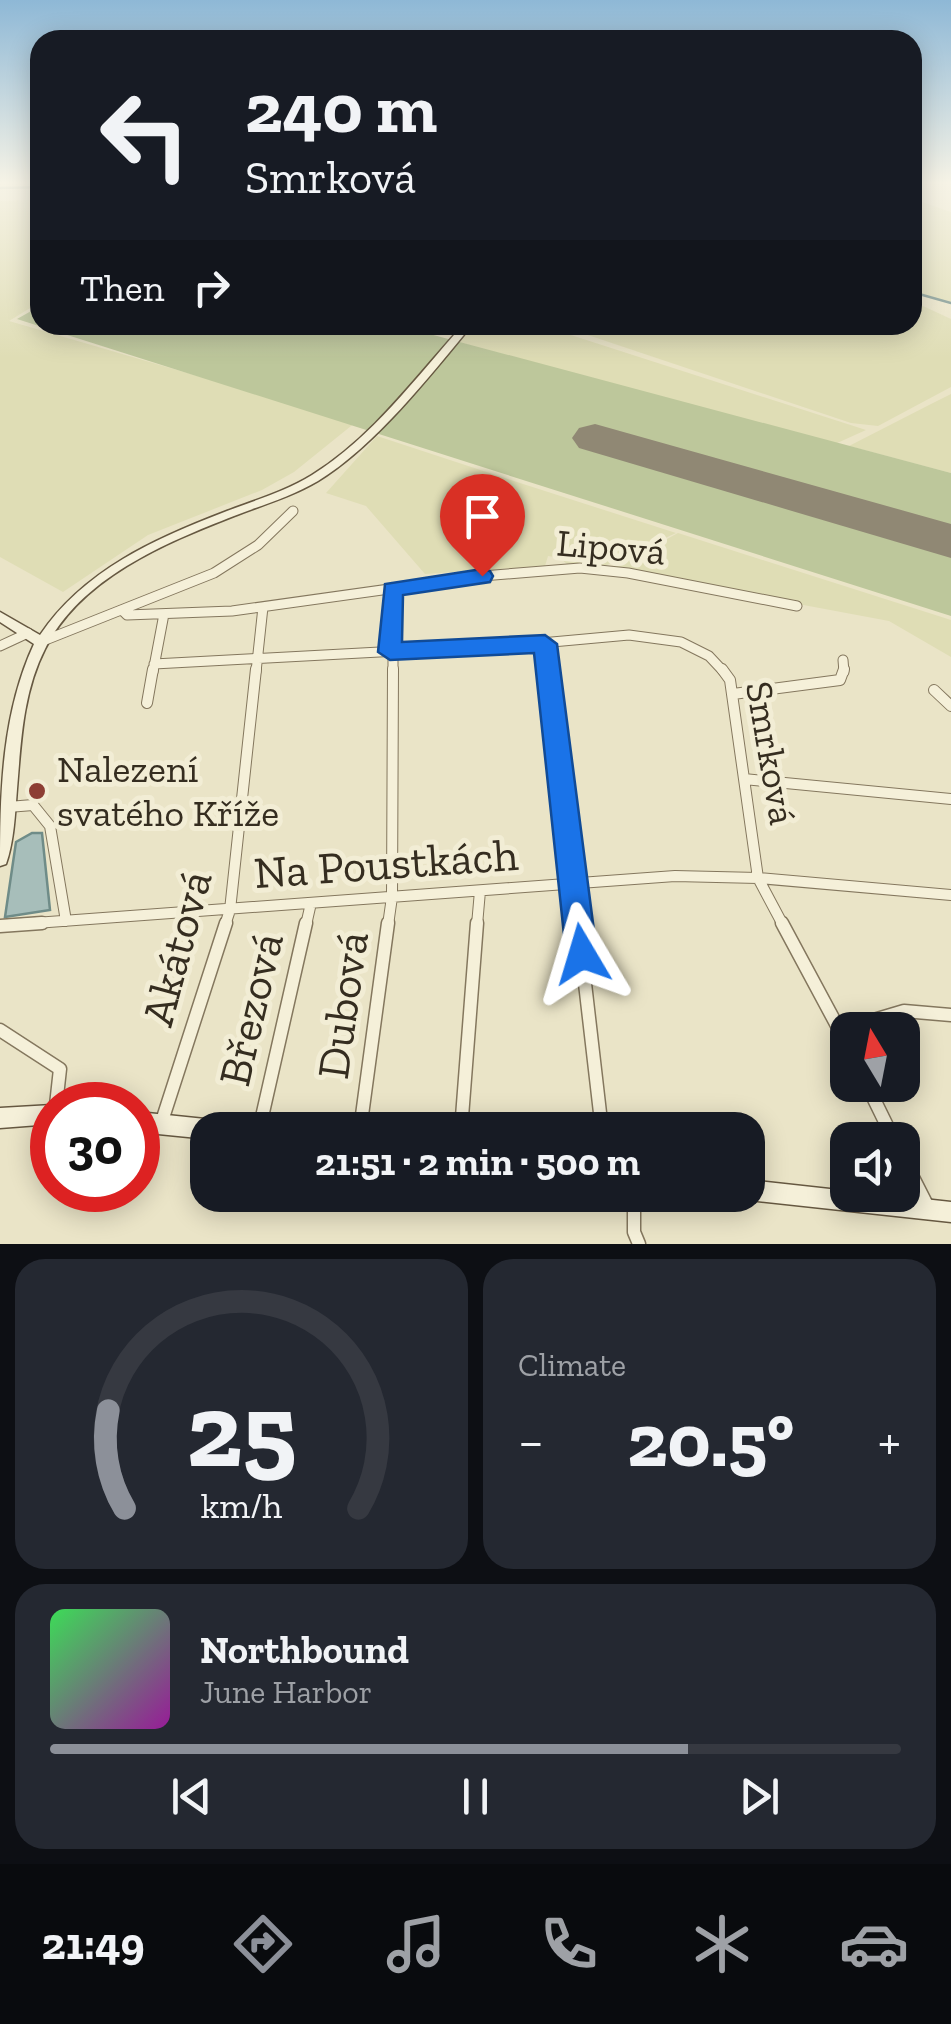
<!DOCTYPE html>
<html lang="en">
<head>
<meta charset="utf-8">
<style>
  body { margin:0; font-family:"Zilla Slab",serif; background:#242831; color:#f1f3f6; height:100vh; display:flex; flex-direction:column; font-size:38px; white-space:nowrap }
  * { box-sizing:border-box; margin:0 }
  p { font-size:32px; color:#9ea1a6 }
  .icon { flex:none; width:55px; height:55px; fill:none; stroke:currentColor; stroke-width:2; stroke-linecap:round; stroke-linejoin:round }
  .map { position:relative; height:1244px; overflow:hidden }
  .details { display:flex; flex-direction:column; gap:15px; padding:15px; background:#0d0f14; flex:1 }
  .details>* { flex:none }
  .guide { position:absolute; left:30px; top:30px; width:892px; height:305px; border-radius:30px; box-shadow:0 5px 25px #0003; background:#171b24; color:#f1f3f6; overflow:hidden }
  .needle { width:65px; rotate:350deg }
  .fabs { position:absolute; left:830px; top:1012px; display:grid; gap:20px }
  .fabs a { display:grid; place-items:center; width:90px; height:90px; border-radius:20px; background:#171b24; box-shadow:0 5px 25px #0003; font-size:50px }
  .speed { position:absolute; left:30px; top:1082px; display:flex; gap:20px; font-size:50px; font-weight:700; text-align:center }
  .speed>* { display:grid; place-content:center; width:130px; height:130px; border-radius:50%; background:#171b24; box-shadow:0 5px 25px #0003; line-height:1 }
  .speed .limit { border:15px solid #d22; background:#fff; color:#111 }
  .pin { position:absolute; display:grid; place-items:center; width:85px; height:85px; color:#fff; margin:-102px -42px; border-radius:50% 50% 50% 0; rotate:-45deg; box-shadow:0 0 10px #0007 }
  .pin .icon { rotate:45deg }
  .me { position:absolute; width:110px; margin:-55px; rotate:353deg; stroke-linejoin:round; filter:drop-shadow(0 0 8px #0008) }
  .turn { display:flex; align-items:center; gap:35px; height:210px; padding:0 50px; font-size:45px }
  .turn .icon { width:130px; height:130px; stroke-width:2.5 }
  .turn b { display:block; font-size:70px; line-height:85px }
  .then { display:flex; align-items:center; height:95px; padding:0 50px; background:#0003; gap:20px; font-size:38px }
  .big { font-size:75px; font-weight:700; line-height:1.1 }
  .details .widget { flex:1; display:flex; flex-direction:column; justify-content:center; gap:15px; min-width:0; padding:0 35px; border-radius:30px; background:#242831 }
  .details .dial { align-items:center; gap:0 }
  .dial svg { height:260px; overflow:visible; fill:none; stroke:#363941; stroke-width:7; stroke-linecap:round; text-anchor:middle }
  .dial text { fill:#f1f3f6; stroke:none }
  .song { display:flex; align-items:center; gap:30px }
  .cover { width:120px; height:120px; border-radius:15px; background:linear-gradient(135deg,hsl(130 70% 55%),hsl(300 70% 35%)) }
  .played { height:10px; border-radius:5px; background:linear-gradient(90deg,#8c9099 75%,#363941 75%) }
  .keys { display:flex; justify-content:space-around; direction:ltr }
  .heat { display:flex; justify-content:space-between; align-items:center; font-size:55px; direction:ltr }
  .details .tiles { flex:1; display:grid; gap:15px; grid-template-columns:1fr 1fr }
  .widget:last-child { grid-column:span 2 }
  .trip { position:absolute; left:190px; top:1112px; width:575px; height:100px; border-radius:30px; background:#171b24; box-shadow:0 5px 25px #0003; font-weight:700; line-height:100px; text-align:center }
  .menu { display:flex; height:160px; justify-content:space-around; align-items:center; background:#090b0e; color:#9ea1a6 }
  .menu .icon { width:70px; height:70px }
  .menu .selected { color:#8c9099 }
  .menu b { font-size:45px; color:#f1f3f6 }
  .map>svg:first-child { display:block }
  .farmland { fill:#dfddb5 }
  .green { fill:#bdc79b }
  .water { fill:#a7beba; stroke:#6f8c88; stroke-width:2.5 }
  .lines { fill:none; stroke-linecap:round; stroke-linejoin:round }
  .stream { stroke:#6f8c88; stroke-width:2.5 }
  .runway { fill:#908874; fill-rule:evenodd }
  .street-far2-casing { stroke:#84775e; stroke-width:11 }
  .street-far1-casing { stroke:#84775e; stroke-width:12 }
  .street-casing { stroke:#84775e; stroke-width:15 }
  .secondary-casing { stroke:#665841; stroke-width:3 }
  .street-far2 { stroke:#f5f0d9; stroke-width:9 }
  .street-far1 { stroke:#f5f0d9; stroke-width:10 }
  .street { stroke:#f5f0d9; stroke-width:12 }
  .secondary { fill:#f5f0d9; fill-rule:evenodd }
  .route { fill:#1a73e8; stroke:#114b97; stroke-width:2.5 }
  .poi-dot { fill:#8d3e34; stroke:#f2edd5; stroke-width:4 }
  .labels { text-anchor:middle; stroke-width:10; stroke-linejoin:round; paint-order:stroke }
  .street-label { font-size:38px; fill:#352d20; stroke:#f2edd5 }
  .poi-label { font-size:38px; fill:#352d20; stroke:#f2edd5; text-anchor:start }
  .near-street-label { font-size:45px; fill:#352d20; stroke:#f2edd5 }
</style>
</head>
<body>
<div class="map">
<svg width="951" height="1244" viewBox="0 0 951 1244">
  <rect width="100%" height="100%" fill="#eae4c7"/>
  <path class="farmland" d="M40,192V302L9,321L356,422L294,472L262,490L148,535L63,592L0,557V201L29,200L38,198Z
    M913,199L951,212V303L913,291V216L917,214L913,211Z
    M923,306L951,319V387L878,426L851,423L558,325H912L913,310Z
    M476,325L546,327L866,430L835,444L457,345Z
    M951,394V473L849,446L931,404Z
    M377,436L520,483L676,533L605,566L567,564L560,558L548,556L545,566L425,574L366,506L326,493Z
    M678,533L951,620V657L889,621L612,569Z"/>
  <path class="green" d="M40,306V325H396L951,473V616L17,319Z"/>
  <path class="water" d="M32,833H42L50,910L5,917L16,842Z"/>
  <g class="lines">
    <path class="stream" d="M0,188L40,187
      M912,292L951,303"/>
    <path class="runway" d="M595,424L951,524V558L579,448L572,438L579,428Z"/>
    <defs>
      <path id="street-far2" d="M122,610L127,615L232,611L482,576L580,568L628,573L797,606
        M43,641L214,573L258,545L293,511
        M545,644L548,672
        M0,646L28,633
        M843,660L844,672
        M154,664L530,644L629,635L681,642L709,656L724,672
        M153,672L164,614
        M256,672L263,607
        M393,672V589"/>
      <path id="street-far1" d="M548,669L578,925
        M722,669L730,680L758,878L783,925
        M934,690L951,706
        M733,694L840,680L844,669
        M147,703L153,669
        M744,779L951,799
        M8,807L33,805L50,826L66,921
        M8,925L675,876L758,878L951,895
        M225,925L230,910L256,669
        M306,925L311,903
        M388,925L392,897L393,669
        M477,925L480,891"/>
      <path id="street" d="M578,923L602,1130
        M782,923L848,1046
        M0,926L42,923
        M0,1030L60,1069L56,1105
        M840,1030L904,1011L951,1015
        M867,1085L894,1140
        M161,1124L226,923
        M259,1130L306,923
        M360,1130L388,923
        M461,1130L477,923
        M902,1156L928,1207
        M634,1195V1232L639,1244"/>
      <path id="secondary" d="M463,325H472C429,377 375,446 318,481C291,497 262,505 234,516C165,543 80,578 45,649C23,692 21,741 17,789C15,814 14,841 6,864L0,866C0,791 2,713 34,644L0,622V612L40,635C84,570 156,538 227,511C256,500 286,491 312,475C372,438 416,377 463,325Z
        M52,1105V1124L0,1128V1108Z
        M138,1112L215,1120L222,1123L225,1130H208V1139L138,1132Z
        M748,1180L848,1191V1195H888L951,1202V1222L748,1200L740,1195H748Z"/>
    </defs>
    <use href="#street-far2" class="street-far2-casing"/>
    <use href="#street-far1" class="street-far1-casing"/>
    <use href="#street" class="street-casing"/>
    <use href="#secondary" class="secondary-casing"/>
    <use href="#street-far2" class="street-far2"/>
    <use href="#street-far1" class="street-far1"/>
    <use href="#street" class="street"/>
    <use href="#secondary" class="secondary"/>
  </g>
  <linearGradient id="sky" x2="0" y2="1"><stop stop-color="#8eb8d6"/><stop offset="0.51" stop-color="#f6f3e6"/><stop offset="1" stop-color="#f6f3e6" stop-opacity="0"/></linearGradient>
  <rect width="951" height="358" fill="url(#sky)"/>
  <path class="route" d="M482,569L490,571L493,576L490,582L403,595L402,642L545,635L557,644L597,954L592,965L582,969L571,965L566,954L534,653L390,660L378,652L385,584Z"/>
  <circle class="poi-dot" cx="37" cy="791" r="10"/>
  <g class="labels">
    <g class="street-label">
      <text transform="translate(611 547) rotate(5)" y="13">Lipová</text>
      <text transform="translate(771 753) rotate(80)" y="13">Smrková</text>
    </g>
    <g class="poi-label">
      <text x="57" y="782">Nalezení<tspan x="57" dy="44">svatého Kříže</tspan></text>
    </g>
    <g class="near-street-label">
      <text transform="translate(386 863) rotate(-4)" y="16">Na Poustkách</text>
      <text transform="translate(176 948) rotate(-75)" y="16">Akátová</text>
      <text transform="translate(342 1005) rotate(-82)" y="16">Dubová</text>
      <text transform="translate(250 1009) rotate(-77)" y="16">Březová</text>
    </g>
  </g>
</svg>
<div class="fabs">
<a><svg class="needle" viewBox="-14 -14 28 28"><path d="M0-13l5 13h-10z" fill="#e53935"/><path d="M0 13l5-13h-10z" fill="#9ea1a6"/></svg></a>
<a><svg class="icon" aria-label="sound" viewBox="0 0 24 24"><path d="M4 9h4l5-4v14l-5-4H4zM17 9q2 3 0 6"/></svg></a>
</div>
<div class="speed"><div class="limit">30</div></div>
<div class="pin" style="left:482px;top:576px;background:#d93025"><svg class="icon" aria-label="arrive" viewBox="0 0 24 24"><path d="M6 21V4h12l-3 4 3 4H6"/></svg></div>
<svg class="me" style="left:582px;top:954px" viewBox="-20 -20 40 40"><path d="M0-17L14 15 0 8-14 15z" fill="#1a73e8" stroke="#fff" stroke-width="4"/></svg>
<div class="trip">21:51 · 2 min · 500 m</div>
<div class="guide">
<div class="turn"><svg class="icon" aria-label="left" viewBox="0 0 24 24"><path d="M17 20v-9H6M10 6l-5 5 5 5"/></svg><div><b>240 m</b>Smrková</div></div>
<div class="then">Then<svg class="icon" aria-label="right" viewBox="0 0 24 24"><path d="M7 20v-9h11M14 6l5 5-5 5"/></svg></div>
</div>
</div>
<section class="details">
<div class="tiles">
<div class="widget dial"><svg viewBox="0 0 100 80">
<path d="M14 69A42 42 0 1 1 86 69"/>
<path d="M14 69A42 42 0 0 1 9 39" stroke="#8c9099"/>
<text x="50" y="56" font-size="32" font-weight="700">25</text>
<text x="50" y="72" font-size="11">km/h</text>
</svg></div>
<div class="widget"><p>Climate</p>
<div class="heat"><a>−</a><b class="big">20.5°</b><a>+</a></div>
</div>
<div class="widget">
<div class="song"><i class="cover"></i><div><b>Northbound</b><p>June Harbor</p></div></div>
<div class="played"></div>
<div class="keys"><svg class="icon" aria-label="previous" viewBox="0 0 24 24"><path d="M18 5L8 12l10 7zM5 5v14"/></svg><svg class="icon" aria-label="pause" viewBox="0 0 24 24"><path d="M8 5v14M16 5v14"/></svg><svg class="icon" aria-label="next" viewBox="0 0 24 24"><path d="M6 5l10 7-10 7zM19 5v14"/></svg></div>
</div>
</div>
</section>
<nav class="menu">
<b>21:49</b>
<svg class="icon selected" aria-label="directions" viewBox="0 0 24 24"><path d="M12 3l9 9-9 9-9-9zM9 14v-3h6M13 9l2 2-2 2"/></svg>
<svg class="icon" aria-label="music" viewBox="0 0 24 24"><path d="M9 18V5l10-2v13"/><circle cx="6" cy="18" r="3"/><circle cx="16" cy="16" r="3"/></svg>
<svg class="icon" aria-label="phone" viewBox="0 0 24 24"><path d="M5 4h4l2 5-3 2q2 4 5 5l2-3 5 2v4C11 20 4 13 5 4z"/></svg>
<svg class="icon" aria-label="climate" viewBox="0 0 24 24"><path d="M12 3v18M4 7l16 10M4 17L20 7"/></svg>
<svg class="icon" aria-label="car" viewBox="0 0 24 24"><path d="M5 17H2v-5l4-1 3-4h7l3 4 3 1v5h-3M9 17h6M6 11h13"/><circle cx="7" cy="17" r="2"/><circle cx="17" cy="17" r="2"/></svg>
</nav>
</body>
</html>
